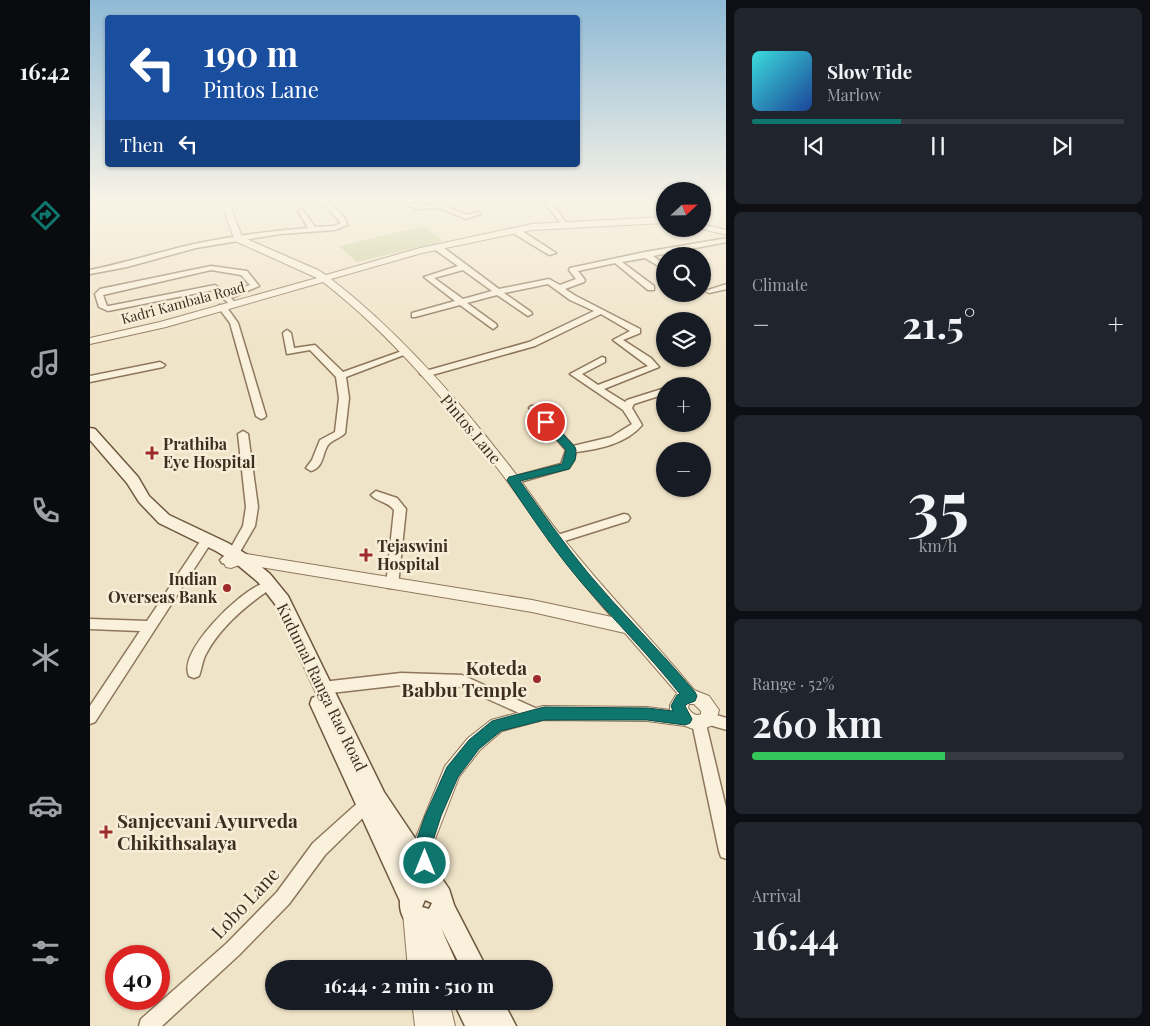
<!DOCTYPE html>
<html lang="en">
<head>
<meta charset="utf-8">
<style>
  body { margin:0; font-family:"Playfair Display",serif; background:#20242c; color:#f1f3f6; height:100vh; display:flex; flex-direction:column; font-size:19px; white-space:nowrap }
  * { box-sizing:border-box; margin:0 }
  p { font-size:16px; color:#9ea1a6 }
  .icon { flex:none; width:28px; height:28px; fill:none; stroke:currentColor; stroke-width:2; stroke-linecap:round; stroke-linejoin:round }
  .map { position:relative; flex:1; overflow:hidden }
  .panel { display:flex; flex-direction:column; gap:8px; padding:8px; background:#0d0f14; width:424px }
  .panel>* { flex:none }
  .guide { position:absolute; left:15px; top:15px; width:475px; height:152px; border-radius:5px; box-shadow:0 1px 4px #0004; background:#1a4fa0; color:#fff; overflow:hidden }
  .needle { width:32px; rotate:68deg }
  .controls { position:absolute; left:566px; top:182px; display:grid; gap:10px }
  .controls a { display:grid; place-items:center; width:55px; height:55px; border-radius:50%; background:#171b24; box-shadow:0 1px 4px #0004; font-size:25px }
  .speed { position:absolute; left:15px; top:945px; display:flex; gap:10px; font-size:25px; font-weight:700; text-align:center }
  .speed>* { display:grid; place-content:center; width:65px; height:65px; border-radius:50%; background:#171b24; box-shadow:0 1px 4px #0004; line-height:1 }
  .speed .limit { border:8px solid #d22; background:#fff; color:#111 }
  .pin { position:absolute; display:grid; place-items:center; width:42px; height:42px; color:#fff; margin:-21px; border:2px solid #fff; border-radius:50%; box-shadow:0 1px 5px #0007 }
  .me { position:absolute; width:55px; margin:-28px; rotate:0deg; stroke-linejoin:round; filter:drop-shadow(0 0 4px #0008) }
  .turn { display:flex; align-items:center; gap:18px; height:105px; padding:0 15px; font-size:22px }
  .turn .icon { width:65px; height:65px; stroke-width:2.5 }
  .turn b { display:block; font-size:35px; line-height:42px }
  .then { display:flex; align-items:center; height:48px; padding:0 15px; background:#0003; gap:10px; font-size:19px }
  .big { font-size:38px; font-weight:700; line-height:1.1 }
  .panel .card { flex:1; display:flex; flex-direction:column; justify-content:center; gap:8px; min-width:0; padding:0 18px; border-radius:8px; background:#20242c }
  .panel .dial { align-items:center; gap:0 }
  .dial b { font-size:65px; line-height:1 }
  .song { display:flex; align-items:center; gap:15px }
  .cover { width:60px; height:60px; border-radius:8px; background:linear-gradient(135deg,hsl(180 70% 55%),hsl(220 70% 35%)) }
  .played { height:5px; border-radius:2px; background:linear-gradient(90deg,#0f766e 40%,#363941 40%) }
  .keys { display:flex; justify-content:space-around; direction:ltr }
  .heat { display:flex; justify-content:space-between; align-items:center; font-size:28px; direction:ltr }
  .charge { height:8px; border-radius:4px; background:linear-gradient(90deg,#34c759 52%,#363941 0) }
  .trip { position:absolute; left:175px; top:960px; width:288px; height:50px; border-radius:25px; background:#171b24; box-shadow:0 1px 4px #0004; font-weight:700; line-height:50px; text-align:center }
  main { display:flex; flex:1; min-height:0 }
  .tabs { display:flex; flex-direction:column; width:90px; justify-content:space-around; align-items:center; background:#090b0e; color:#9ea1a6 }
  .tabs .icon { width:35px; height:35px }
  .tabs .active { color:#0f766e }
  .tabs b { font-size:22px; color:#f1f3f6 }
  .map>svg:first-child { display:block }
  .green { fill:#c9cf9b }
  .lines { fill:none; stroke-linecap:round; stroke-linejoin:round }
  .minor-casing { stroke:#8d765c; stroke-width:3 }
  .tertiary-casing { stroke:#8d765c; stroke-width:2 }
  .secondary-casing { stroke:#6f573f; stroke-width:3 }
  .minor { fill:#faf1dc; fill-rule:evenodd }
  .tertiary { fill:#faf1dc; fill-rule:evenodd }
  .secondary { fill:#faf1dc; fill-rule:evenodd }
  .route { fill:#0f766e; stroke:#0a4d48 }
  .poi-dot { fill:#9e2a2b; stroke:#f7eed8; stroke-width:2 }
  .labels { text-anchor:middle; stroke-width:5; stroke-linejoin:round; paint-order:stroke }
  .far-street-label { font-size:14px; fill:#3d2e20; stroke:#f7eed8 }
  .street-label { font-size:16px; fill:#3d2e20; stroke:#f7eed8 }
  .poi-label { font-size:16px; font-weight:bold; fill:#3d2e20; stroke:#f7eed8; text-anchor:start }
  .near-poi-label { font-size:19px; font-weight:bold; fill:#3d2e20; stroke:#f7eed8; text-anchor:end }
  .near-street-label { font-size:19px; fill:#3d2e20; stroke:#f7eed8 }
</style>
</head>
<body>
<main>
<nav class="tabs">
<b>16:42</b>
<svg class="icon active" aria-label="directions" viewBox="0 0 24 24"><path d="M12 3l9 9-9 9-9-9zM9 14v-3h6M13 9l2 2-2 2"/></svg>
<svg class="icon" aria-label="music" viewBox="0 0 24 24"><path d="M9 18V5l10-2v13"/><circle cx="6" cy="18" r="3"/><circle cx="16" cy="16" r="3"/></svg>
<svg class="icon" aria-label="phone" viewBox="0 0 24 24"><path d="M5 4h4l2 5-3 2q2 4 5 5l2-3 5 2v4C11 20 4 13 5 4z"/></svg>
<svg class="icon" aria-label="climate" viewBox="0 0 24 24"><path d="M12 3v18M4 7l16 10M4 17L20 7"/></svg>
<svg class="icon" aria-label="car" viewBox="0 0 24 24"><path d="M5 17H2v-5l4-1 3-4h7l3 4 3 1v5h-3M9 17h6M6 11h13"/><circle cx="7" cy="17" r="2"/><circle cx="17" cy="17" r="2"/></svg>
<svg class="icon" aria-label="filters" viewBox="0 0 24 24"><path d="M4 7h16M4 17h16"/><circle cx="9" cy="7" r="2"/><circle cx="15" cy="17" r="2"/></svg>
</nav>
<div class="map">
<svg width="637" height="1026" viewBox="0 0 637 1026">
  <rect width="100%" height="100%" fill="#f0e4c8"/>
  <path class="green" d="M334,226L353,241L267,262L249,246Z"/>
  <g class="lines">
    <defs>
      <path id="minor" d="M232,202H239L255,218L257,225L245,230L190,234L106,248L37,267L0,274V270C35,263 69,252 104,244C141,236 180,231 218,228L208,211L211,209L213,210L225,227L244,226L251,223Z
        M310,202L334,205L374,202L358,207L377,215L388,212L391,214L376,219L350,208L327,209Z
        M454,202H461L477,224V226H473Z
        M423,229H429L466,253L459,255L423,233Z
        M637,238V242L563,256L575,265V270L555,258L532,262L564,286V290H558L525,263L488,271L495,280L494,282L475,289L486,296L550,329V333L533,340L561,358L569,367L514,389L535,402L537,400L575,388V394L544,404L542,408L552,425C536,444 509,449 486,452L484,460L479,468L423,484L418,480L419,478L471,464L476,450L441,410L439,408L441,406H447L483,446L521,437L542,424L533,410L480,374L512,357L515,358V362L492,374L508,385L558,366L523,340L540,331L511,314L445,346L335,377L330,374L332,372L439,342L504,311L480,300L458,284L414,293L441,312L442,314L438,316L407,295L377,303L406,324L407,326L403,329L370,305L325,317H322V313L365,301L334,277L368,266L344,249V245H350L409,289L459,279L470,285L486,279L479,270L480,268L555,252ZM373,270L402,291L373,299L344,278Z
        M121,266L157,271L169,286L141,298L146,304L142,306L123,290L18,311L9,307L5,294L10,289ZM121,270L151,275L160,285L137,294L125,285L19,306H17L13,295Z
        M637,284V289L619,293L615,291Z
        M129,305H135L148,323L176,416L174,418L171,419L166,416L140,323L128,307Z
        M197,330L201,333L204,348L225,345L253,372L312,351H318L319,353L256,377L259,398L255,433C251,438 242,440 238,445C232,454 234,467 221,471L216,468L222,460L230,440L245,432L249,398L246,377L220,350L197,354L193,333Z
        M70,362L75,365L73,367L0,382V376Z
        M595,381L600,384L598,386H584Z
        M153,431L158,434L168,507L165,526L147,557L136,564L132,563L130,560L139,551L153,526L156,507L148,434Z
        M286,491L307,498L316,509L308,585L306,588H298L296,585L304,510C297,501 287,502 281,495Z
        M534,514L538,515L540,518L538,521L465,544L459,540L461,537Z
        M113,542L117,543L119,546L117,549L5,722L0,724V706L50,631L0,629V619L57,621L109,543Z
        M172,584L176,586L178,589L176,592C153,608 129,629 116,654C112,661 112,669 109,676L104,678L99,676C87,652 150,591 172,584Z
        M311,673L372,675L452,711L454,715L452,719L447,721L371,687L311,685L232,694L227,692L225,688L227,684L232,682Z
        M619,713L637,718V730L616,724L637,812V859L631,857L629,851L602,723L604,719L609,717L612,718L614,715Z
        M277,797L282,799L285,804L282,809L235,855L199,904L149,955L72,1026H49L51,1019L137,943L187,892L223,843L272,799Z"/>
      <path id="tertiary" d="M131,202H139L152,237L228,270L236,275L330,248L442,224L575,217V223L442,230L332,253L241,279C312,334 374,406 428,477C443,497 457,519 473,538C514,591 562,638 604,690L619,696L629,710L625,724L609,731L595,726L557,721L453,720L412,731L390,750L369,777L342,847L346,868L343,875L336,878L329,875L322,847L355,766L378,738L401,720L453,706L557,707L580,710V705L587,693L535,633L442,612L152,564L141,568L136,567L134,563L136,559L150,553L442,600L522,617C483,574 452,528 418,482C364,410 304,337 233,282L76,327L0,344V338L70,322L227,278L145,241ZM599,704H604L611,711V714C605,717 601,712 598,708Z
        M612,224L637,230V235L612,229Z
        M323,903L330,906L335,925L343,928L352,969H318L313,913L316,906Z
        M322,1001H359L365,1026H325Z"/>
      <path id="secondary" d="M0,428L5,429L48,477L59,496L79,515L138,543L156,554L180,574L198,596L294,792L359,889L364,905L397,969H372L351,928L369,969H345L328,930C316,925 309,915 310,901L220,704L222,698L228,696L185,604L168,582L144,562L126,551L69,523L49,502L37,483L0,440ZM315,862L326,881L324,882ZM335,900L342,903L339,909L332,907Z
        M363,1001H413L426,1026H375Z"/>
    </defs>
    <use href="#minor" class="minor-casing"/>
    <use href="#tertiary" class="tertiary-casing"/>
    <use href="#secondary" class="secondary-casing"/>
    <use href="#minor" class="minor"/>
    <use href="#tertiary" class="tertiary"/>
    <use href="#secondary" class="secondary"/>
  </g>
  <linearGradient id="sky" x2="0" y2="1"><stop stop-color="#8fbad6"/><stop offset="0.58" stop-color="#f8f3e6"/><stop offset="1" stop-color="#f8f3e6" stop-opacity="0"/></linearGradient>
  <rect width="637" height="346" fill="url(#sky)"/>
  <path class="route" d="M456,419L460,420L485,447L486,450L485,460L479,469L430,481C452,512 474,544 498,573C532,614 571,651 605,692L607,696L605,701L597,704L595,706L602,719L600,723L595,725L557,720H454L411,731L389,749L368,777L351,816L341,847L343,863L341,869L335,872L329,869L324,847L335,816L357,767L379,740L402,721L454,707L557,708L583,711L581,706L587,695L590,694C559,655 524,620 491,582C464,550 440,515 417,480L419,477L472,464L476,450L451,422Z"/>
  <g class="poi-dot">
    <path d="M59.5 445.5h5v5h5v5h-5v5h-5v-5h-5v-5h5z"/>
    <path d="M273.5 547.5h5v5h5v5h-5v5h-5v-5h-5v-5h5z"/>
    <circle cx="137" cy="588" r="5"/>
    <circle cx="447" cy="679" r="5"/>
    <path d="M13.5 824.5h5v5h5v5h-5v5h-5v-5h-5v-5h5z"/>
  </g>
  <g class="labels">
    <g class="far-street-label">
      <text transform="translate(93 303) rotate(-15)" y="5">Kadri Kambala Road</text>
    </g>
    <g class="street-label">
      <text transform="translate(381 429) rotate(50)" y="6">Pintos Lane</text>
      <text transform="translate(232 687) rotate(64)" y="6">Kudumal Ranga Rao Road</text>
    </g>
    <g class="poi-label">
      <text x="73" y="450">Prathiba<tspan x="73" dy="18">Eye Hospital</tspan></text>
      <text x="287" y="552">Tejaswini<tspan x="287" dy="18">Hospital</tspan></text>
      <text x="127" y="585" text-anchor="end">Indian<tspan x="127" dy="18">Overseas Bank</tspan></text>
    </g>
    <g class="near-poi-label">
      <text x="437" y="675">Koteda<tspan x="437" dy="22">Babbu Temple</tspan></text>
      <text x="27" y="828" text-anchor="start">Sanjeevani Ayurveda<tspan x="27" dy="22">Chikithsalaya</tspan></text>
    </g>
    <g class="near-street-label">
      <text transform="translate(155 903) rotate(-47)" y="7">Lobo Lane</text>
    </g>
  </g>
</svg>
<div class="controls">
<a><svg class="needle" viewBox="-14 -14 28 28"><path d="M0-13l5 13h-10z" fill="#e53935"/><path d="M0 13l5-13h-10z" fill="#9ea1a6"/></svg></a>
<a><svg class="icon" aria-label="search" viewBox="0 0 24 24"><circle cx="10" cy="10" r="6"/><path d="M15 15l6 6"/></svg></a>
<a><svg class="icon" aria-label="layers" viewBox="0 0 24 24"><path d="M12 4l9 5-9 5-9-5zM3 14l9 5 9-5"/></svg></a>
<a>+</a>
<a>−</a>
</div>
<div class="speed"><div class="limit">40</div></div>
<div class="pin" style="left:456px;top:422px;background:#d93025"><svg class="icon" aria-label="arrive" viewBox="0 0 24 24"><path d="M6 21V4h12l-3 4 3 4H6"/></svg></div>
<svg class="me" style="left:335px;top:863px" viewBox="-20 -20 40 40"><circle r="17" fill="#0f766e" stroke="#fff" stroke-width="3"/><path d="M0-11L8 9 0 5-8 9z" fill="#fff"/></svg>
<div class="trip">16:44 · 2 min · 510 m</div>
<div class="guide">
<div class="turn"><svg class="icon" aria-label="left" viewBox="0 0 24 24"><path d="M17 20v-9H6M10 6l-5 5 5 5"/></svg><div><b>190 m</b>Pintos Lane</div></div>
<div class="then">Then<svg class="icon" aria-label="left" viewBox="0 0 24 24"><path d="M17 20v-9H6M10 6l-5 5 5 5"/></svg></div>
</div>
</div>
<section class="panel">
<div class="card">
<div class="song"><i class="cover"></i><div><b>Slow Tide</b><p>Marlow</p></div></div>
<div class="played"></div>
<div class="keys"><svg class="icon" aria-label="previous" viewBox="0 0 24 24"><path d="M18 5L8 12l10 7zM5 5v14"/></svg><svg class="icon" aria-label="pause" viewBox="0 0 24 24"><path d="M8 5v14M16 5v14"/></svg><svg class="icon" aria-label="next" viewBox="0 0 24 24"><path d="M6 5l10 7-10 7zM19 5v14"/></svg></div>
</div>
<div class="card"><p>Climate</p>
<div class="heat"><a>−</a><b class="big">21.5°</b><a>+</a></div>
</div>
<div class="card dial"><b>35</b><p>km/h</p></div>
<div class="card"><p>Range · 52%</p><b class="big">260 km</b><div class="charge"></div></div>
<div class="card"><p>Arrival</p><b class="big">16:44</b></div>
</section>
</main>
</body>
</html>
